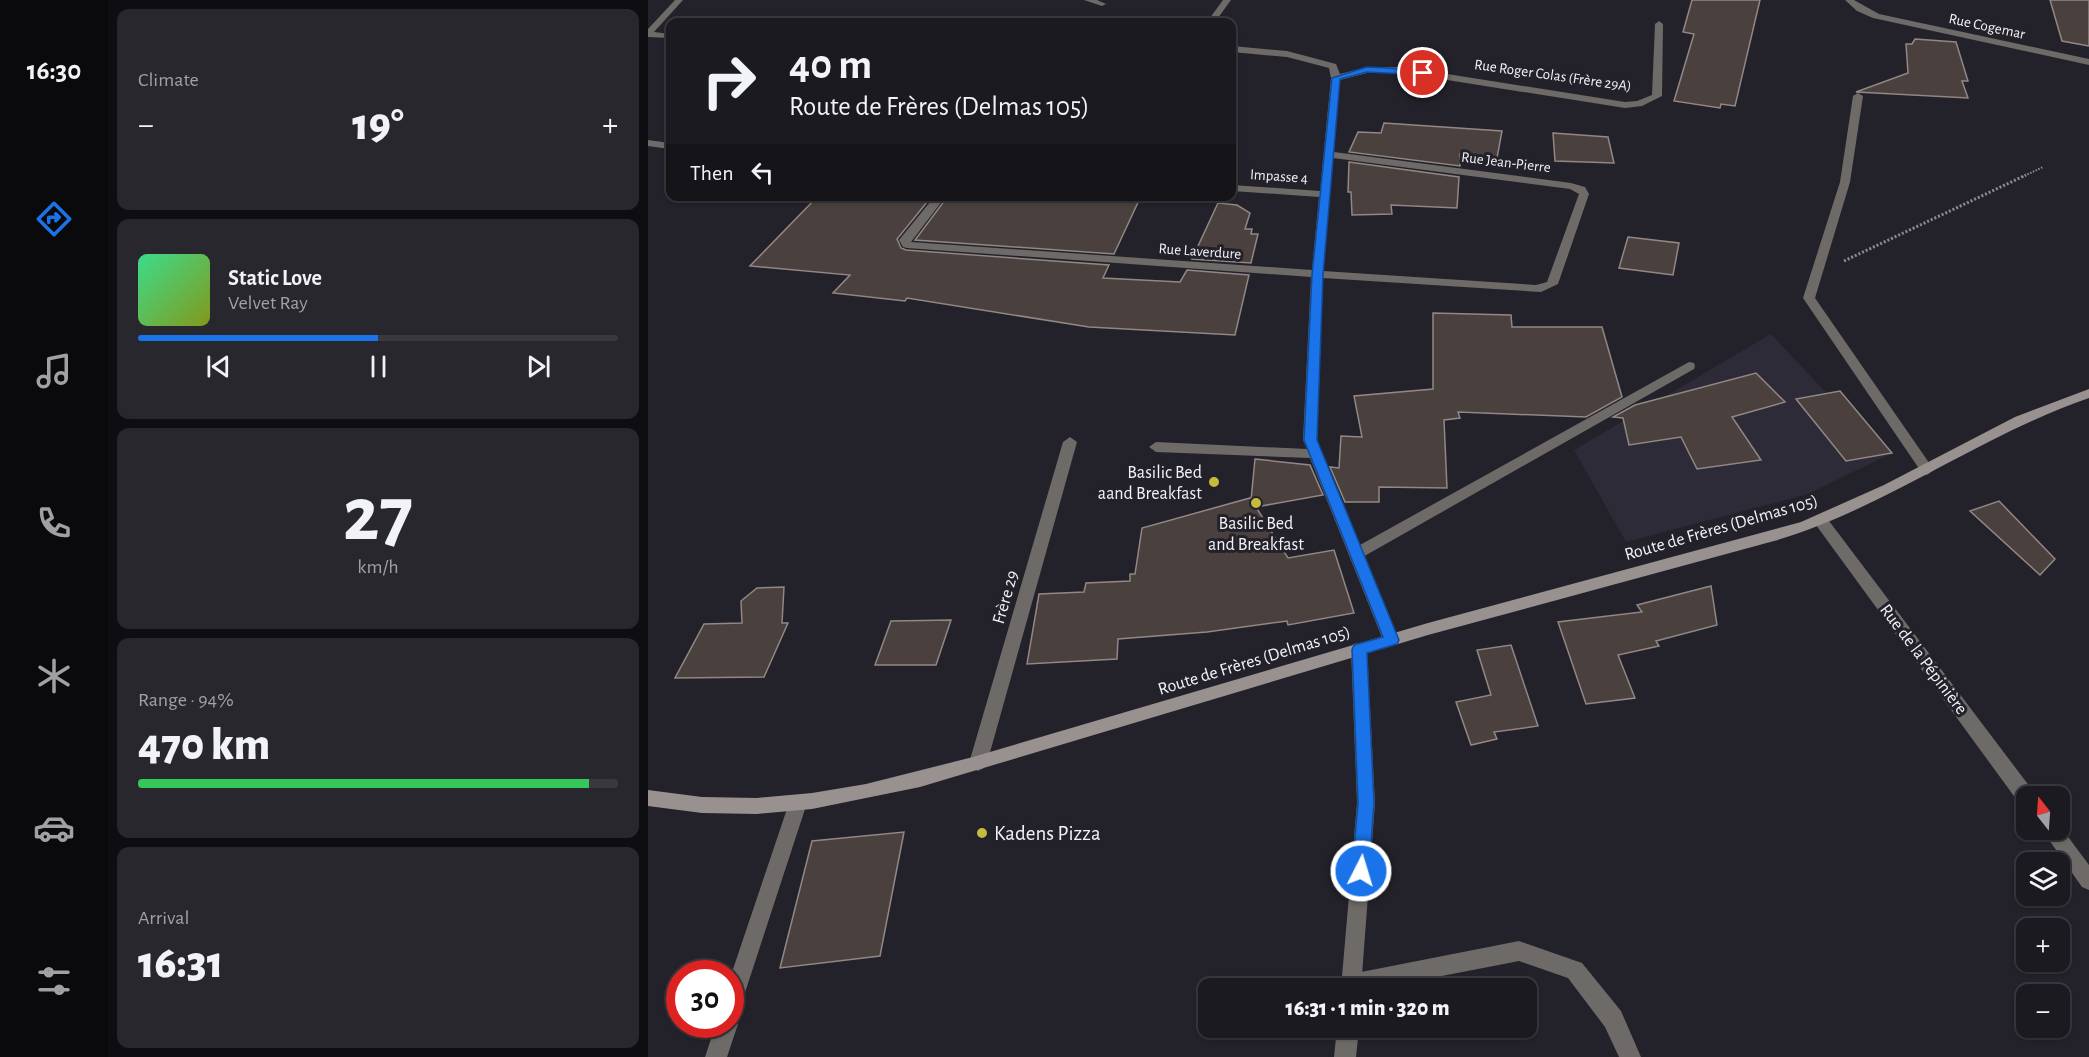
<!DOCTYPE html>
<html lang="en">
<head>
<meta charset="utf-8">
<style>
  body { margin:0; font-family:"Alegreya Sans",sans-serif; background:#27272d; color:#f1f3f6; height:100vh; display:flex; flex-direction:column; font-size:22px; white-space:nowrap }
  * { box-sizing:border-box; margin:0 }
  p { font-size:20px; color:#9fa1a5 }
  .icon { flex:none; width:33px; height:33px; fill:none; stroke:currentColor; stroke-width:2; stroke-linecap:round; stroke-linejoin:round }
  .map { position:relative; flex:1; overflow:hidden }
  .side { display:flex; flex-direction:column; gap:9px; padding:9px; background:#0e0e12; width:540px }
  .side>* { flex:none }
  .top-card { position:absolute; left:18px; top:18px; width:570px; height:183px; border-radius:12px; box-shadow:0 2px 4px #0004,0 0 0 2px #38383e; background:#1a1a20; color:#f1f3f6; overflow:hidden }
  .needle { width:39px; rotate:343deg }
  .fabs { position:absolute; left:1368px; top:786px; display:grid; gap:12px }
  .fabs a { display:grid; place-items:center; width:54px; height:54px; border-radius:12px; background:#1a1a20; box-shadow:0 2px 4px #0004,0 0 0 2px #38383e; font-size:30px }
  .speed { position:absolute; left:18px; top:960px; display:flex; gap:12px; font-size:30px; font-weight:700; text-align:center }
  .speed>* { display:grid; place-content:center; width:78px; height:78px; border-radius:50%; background:#1a1a20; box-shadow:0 2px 4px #0004,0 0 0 2px #38383e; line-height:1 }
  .speed .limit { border:9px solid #d22; background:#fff; color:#111 }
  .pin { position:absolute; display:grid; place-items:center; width:51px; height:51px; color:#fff; margin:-26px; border:3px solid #fff; border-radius:50%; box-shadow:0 2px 6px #0007 }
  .me { position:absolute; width:66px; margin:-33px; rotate:5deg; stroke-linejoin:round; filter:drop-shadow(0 0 4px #0008) }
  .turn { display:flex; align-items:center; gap:21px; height:126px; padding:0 24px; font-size:27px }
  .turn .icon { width:78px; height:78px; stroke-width:2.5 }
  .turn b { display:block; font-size:42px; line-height:51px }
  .then { display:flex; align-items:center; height:57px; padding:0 24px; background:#0003; gap:12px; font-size:22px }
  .big { font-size:45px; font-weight:800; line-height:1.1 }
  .side .tile { flex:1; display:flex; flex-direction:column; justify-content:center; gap:9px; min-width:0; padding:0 21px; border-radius:12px; background:#27272d }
  .side .dial { align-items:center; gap:0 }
  .dial b { font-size:78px; line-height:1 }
  .song { display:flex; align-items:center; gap:18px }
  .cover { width:72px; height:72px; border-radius:9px; background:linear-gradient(135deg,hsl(150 70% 55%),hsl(70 70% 35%)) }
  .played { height:6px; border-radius:3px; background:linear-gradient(90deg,#1a73e8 50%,#38383e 50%) }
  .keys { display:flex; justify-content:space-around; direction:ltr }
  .heat { display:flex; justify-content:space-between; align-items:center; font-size:33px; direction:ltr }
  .charge { height:9px; border-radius:4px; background:linear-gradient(90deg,#34c759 94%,#38383e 0) }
  .trip { position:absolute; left:550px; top:978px; width:339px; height:60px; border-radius:12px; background:#1a1a20; box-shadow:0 2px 4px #0004,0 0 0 2px #38383e; font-weight:800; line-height:60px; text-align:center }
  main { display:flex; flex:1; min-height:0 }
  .tabs { display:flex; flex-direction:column; width:108px; justify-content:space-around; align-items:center; background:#0a0a0d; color:#9fa1a5 }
  .tabs .icon { width:42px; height:42px }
  .tabs .current { color:#1a73e8 }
  .tabs b { font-size:27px; color:#f1f3f6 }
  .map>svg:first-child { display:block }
  .built { fill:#2d2b38 }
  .building { fill:#4a413e; stroke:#928784; stroke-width:1.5 }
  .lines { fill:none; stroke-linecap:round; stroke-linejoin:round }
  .path-far1 { stroke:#8d8c93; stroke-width:2; stroke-dasharray:1.5 1.5; stroke-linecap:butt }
  .path { stroke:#8d8c93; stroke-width:3; stroke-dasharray:2 2; stroke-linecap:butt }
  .lane { fill:#6e6a68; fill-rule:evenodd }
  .street { fill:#6e6a68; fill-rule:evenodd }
  .secondary { fill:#99918f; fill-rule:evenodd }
  .route { fill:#1a73e8; stroke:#114b97; stroke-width:1.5 }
  .poi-dot { fill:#c5bc3d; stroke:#23222a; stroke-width:2 }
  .labels { text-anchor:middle; stroke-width:6; stroke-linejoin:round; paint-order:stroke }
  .far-street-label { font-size:15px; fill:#f2f1f6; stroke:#23222a }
  .poi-label { font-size:18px; fill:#f2f1f6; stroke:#23222a; text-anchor:end }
  .street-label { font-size:18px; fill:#f2f1f6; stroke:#23222a }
  .near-poi-label { font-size:21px; fill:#f2f1f6; stroke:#23222a; text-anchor:start }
</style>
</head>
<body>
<main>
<nav class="tabs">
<b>16:30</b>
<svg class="icon current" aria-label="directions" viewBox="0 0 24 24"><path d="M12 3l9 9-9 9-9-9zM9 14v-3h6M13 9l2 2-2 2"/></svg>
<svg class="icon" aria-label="music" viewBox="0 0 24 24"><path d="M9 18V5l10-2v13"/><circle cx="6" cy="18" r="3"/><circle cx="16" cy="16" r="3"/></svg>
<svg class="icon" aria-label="phone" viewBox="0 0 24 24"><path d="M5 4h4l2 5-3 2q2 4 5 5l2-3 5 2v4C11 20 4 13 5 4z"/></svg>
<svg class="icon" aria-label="climate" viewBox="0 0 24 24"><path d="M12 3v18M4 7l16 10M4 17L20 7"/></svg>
<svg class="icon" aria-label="car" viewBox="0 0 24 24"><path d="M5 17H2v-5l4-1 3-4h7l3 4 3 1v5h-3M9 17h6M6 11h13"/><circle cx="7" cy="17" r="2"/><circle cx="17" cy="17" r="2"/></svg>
<svg class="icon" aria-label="filters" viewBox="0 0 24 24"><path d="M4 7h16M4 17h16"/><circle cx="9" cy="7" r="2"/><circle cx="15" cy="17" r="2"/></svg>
</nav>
<section class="side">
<div class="tile"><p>Climate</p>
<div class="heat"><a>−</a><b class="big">19°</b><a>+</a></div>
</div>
<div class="tile">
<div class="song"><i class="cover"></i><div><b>Static Love</b><p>Velvet Ray</p></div></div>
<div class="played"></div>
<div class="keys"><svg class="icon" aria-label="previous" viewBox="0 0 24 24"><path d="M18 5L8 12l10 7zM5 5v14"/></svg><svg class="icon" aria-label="pause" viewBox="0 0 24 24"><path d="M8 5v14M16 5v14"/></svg><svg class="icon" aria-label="next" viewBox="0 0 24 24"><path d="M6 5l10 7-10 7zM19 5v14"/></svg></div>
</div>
<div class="tile dial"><b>27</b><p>km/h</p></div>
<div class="tile"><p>Range · 94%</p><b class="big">470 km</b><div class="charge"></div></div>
<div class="tile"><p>Arrival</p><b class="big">16:31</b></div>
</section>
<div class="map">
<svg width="1441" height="1057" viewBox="0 0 1441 1057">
  <rect width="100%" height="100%" fill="#23222a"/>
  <path class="built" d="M1123,334L1238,456L1160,494L978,542L926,450Z"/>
  <path class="building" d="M1044,0H1112L1087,106L1073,104L1072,108L1026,101L1046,34L1035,32Z
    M1402,0H1441V46L1414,41Z
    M1267,39L1308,42L1320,81H1314L1320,98L1208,92L1260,73L1258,44H1264Z
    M736,123L854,131L849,158L812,154V166L701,152L710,132L733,133Z
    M905,133L960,137L966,163L907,161Z
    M701,162L811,177L809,208L743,205L744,214L704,215L703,192H700Z
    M170,196H284L249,239L253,248L258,250L461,265L455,278L532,282L539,270L601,275L587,335L441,327L259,298L257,301L185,293L202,275L102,266Z
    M300,196H493L466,254L267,240Z
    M570,203L589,205L602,213L597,229H604L603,234H610L603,263L544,259Z
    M980,237L1031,243L1025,275L971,268Z
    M785,313L863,315L864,327H954L974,397L938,417L810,412L812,418L796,420L799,488L731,487V502H697L682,467L691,468L693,436L714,437L706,396L785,389Z
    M1108,373L1137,402L1084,417L1113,460L1049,469L1033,437L981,445L975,418L965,417L987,405Z
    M1192,391L1244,453L1198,461L1148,399Z
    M607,459L662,465L675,495L608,507L640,558L686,550L706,613L640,625L639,621L559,632L470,639L469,659L379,664L391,594L436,592L438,583L482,581V574H487L494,528L602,498L603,500Z
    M1351,501L1407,559L1392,575L1322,511Z
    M1063,586L1069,625L1008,641L1011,646L970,655L987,698L938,704L910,622L994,612L989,605Z
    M136,587L134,623H140L116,677L27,678L56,624L94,623L93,601L109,588Z
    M303,620L288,665H227L243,621Z
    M863,645L890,726L846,732L849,739L823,745L808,702L843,695L829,650Z
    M256,832L232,956L132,968L164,841Z"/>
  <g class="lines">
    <path class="path-far1" d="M1374,177L1395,167"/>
    <path class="path" d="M1196,261L1378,175"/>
    <path class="lane" d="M1041,362L1046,363L1047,366L1046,369L713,558L708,560L700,554L703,550Z
      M871,941L934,963L973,1011L993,1057H971L957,1027L920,978L871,961L732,988H694L693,984L696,977L703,974Z"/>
    <path class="street" d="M27,0H35L6,32L22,34V38L0,37V29Z
      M436,0H449L458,4L454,6Z
      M575,0H583L567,22H559Z
      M1197,0H1206L1231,14L1441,59V65L1225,18L1209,11Z
      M1011,21L1015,24L1014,96L994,106L977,108L755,73H719L692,80L686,152L923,183L937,187L941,194L910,284L893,292L675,278L669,440L751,640L749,645H737L735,640L662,458L508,452L501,447L508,442L659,449L655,440L663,277L259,248L255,247L251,240L287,196H298L263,242L664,270L671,197L584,191V185L672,191L683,78L681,68L639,57L584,52V46L639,51L688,64L692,74L719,67H755L977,102L989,101L1004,95L1007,24ZM685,158L922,189L931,194L899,282L888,285L675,271Z
      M1210,93L1215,96L1202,182L1167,298L1284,467L1286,470L1279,475L1274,473L1155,298L1192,182L1205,96Z
      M0,140L22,143V149L0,146Z
      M422,437L429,442L339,763L336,768L330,771L324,768L321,763L415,442Z
      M1173,516L1178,517L1385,791L1387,796H1378V805L1371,803L1168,525L1166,521L1168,517Z
      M711,643L717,644L719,649L727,803L713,988H693L709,803L703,649L705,644Z
      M150,795L157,797L159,803L88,1020L90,1024L79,1057H57L68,1024H82V978L141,803L143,797Z
      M1412,826L1441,865V890L1434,887L1394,830H1412Z
      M689,1028H711L708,1057H686Z"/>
    <path class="secondary" d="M1441,389V398C1331,436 1238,508 1126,541L780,635L272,787L164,809L109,814L54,813L0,806V790L54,797L109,798L164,793L218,784L325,757L780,623L1153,522L1236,485L1367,417Z"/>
  </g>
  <path class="route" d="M719,67L775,70L779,73L775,75L719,72L692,79L675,275L669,440L751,640L749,644L719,653L726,803L721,871L719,877L713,879L706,877L704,871L710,803L704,650L706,645L735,637L656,440L664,275L684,78Z"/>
  <g class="poi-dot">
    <circle cx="566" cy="482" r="6"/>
    <circle cx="608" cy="503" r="6"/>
    <circle cx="334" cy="833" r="6"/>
  </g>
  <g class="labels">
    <g class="far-street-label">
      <text transform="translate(1339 26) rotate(12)" y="5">Rue Cogemar</text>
      <text transform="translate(905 75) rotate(8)" y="5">Rue Roger Colas (Frère 29A)</text>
      <text transform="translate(858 162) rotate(7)" y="5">Rue Jean-Pierre</text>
      <text transform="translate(631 176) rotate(4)" y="5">Impasse 4</text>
      <text transform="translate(552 251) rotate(4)" y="5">Rue Laverdure</text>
    </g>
    <g class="poi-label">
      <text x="554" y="478">Basilic Bed<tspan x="554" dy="21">aand Breakfast</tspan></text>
      <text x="608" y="529" text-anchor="middle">Basilic Bed<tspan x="608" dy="21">and Breakfast</tspan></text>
    </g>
    <g class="street-label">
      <text transform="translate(1073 527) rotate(-16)" y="6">Route de Frères (Delmas 105)</text>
      <text transform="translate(357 597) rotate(-74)" y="6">Frère 29</text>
      <text transform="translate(1276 659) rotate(53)" y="6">Rue de la Pépinière</text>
      <text transform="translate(606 660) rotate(-17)" y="6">Route de Frères (Delmas 105)</text>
    </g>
    <g class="near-poi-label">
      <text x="346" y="840">Kadens Pizza</text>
    </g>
  </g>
</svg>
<div class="fabs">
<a><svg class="needle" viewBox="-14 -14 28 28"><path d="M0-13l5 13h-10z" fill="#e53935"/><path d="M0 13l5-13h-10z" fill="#9fa1a5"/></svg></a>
<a><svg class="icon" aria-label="layers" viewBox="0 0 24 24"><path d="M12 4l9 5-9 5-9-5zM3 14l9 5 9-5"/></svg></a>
<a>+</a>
<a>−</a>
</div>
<div class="speed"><div class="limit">30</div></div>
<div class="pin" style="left:775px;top:73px;background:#d93025"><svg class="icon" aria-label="arrive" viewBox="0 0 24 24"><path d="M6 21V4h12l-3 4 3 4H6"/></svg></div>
<svg class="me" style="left:713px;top:871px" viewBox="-20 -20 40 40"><circle r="17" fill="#1a73e8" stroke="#fff" stroke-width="3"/><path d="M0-11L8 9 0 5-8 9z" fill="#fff"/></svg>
<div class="trip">16:31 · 1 min · 320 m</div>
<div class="top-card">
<div class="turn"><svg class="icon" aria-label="right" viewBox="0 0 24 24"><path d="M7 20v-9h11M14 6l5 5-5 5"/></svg><div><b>40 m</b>Route de Frères (Delmas 105)</div></div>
<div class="then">Then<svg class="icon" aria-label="left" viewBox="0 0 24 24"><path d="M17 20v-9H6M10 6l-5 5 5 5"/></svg></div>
</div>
</div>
</main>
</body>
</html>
